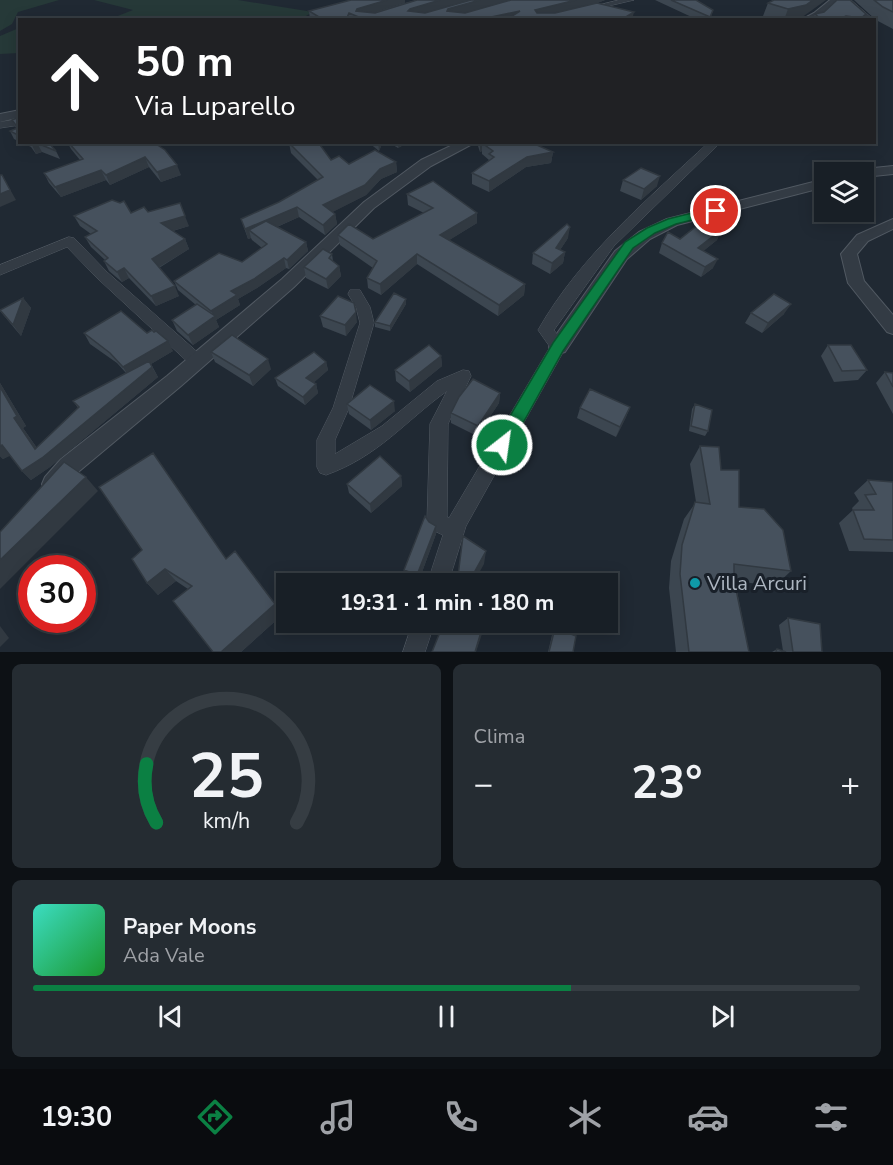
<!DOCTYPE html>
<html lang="it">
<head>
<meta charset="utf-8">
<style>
  body { margin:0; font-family:"Nunito Sans",sans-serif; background:#252c32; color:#f1f3f6; height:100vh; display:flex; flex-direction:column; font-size:22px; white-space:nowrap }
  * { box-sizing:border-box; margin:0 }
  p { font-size:20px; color:#9fa2a7 }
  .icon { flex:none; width:33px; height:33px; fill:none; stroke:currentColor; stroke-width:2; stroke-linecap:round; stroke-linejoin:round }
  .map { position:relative; height:652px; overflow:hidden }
  .drawer { display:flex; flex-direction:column; gap:12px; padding:12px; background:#0d1115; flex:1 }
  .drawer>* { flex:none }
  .top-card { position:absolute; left:18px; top:18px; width:858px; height:126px; border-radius:0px; box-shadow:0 3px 15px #0003,0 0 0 2px #363d43; background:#202124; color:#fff; overflow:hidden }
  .buttons { position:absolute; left:814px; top:162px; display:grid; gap:12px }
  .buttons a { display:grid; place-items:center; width:60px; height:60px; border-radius:0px; background:#181f26; box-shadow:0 3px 15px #0003,0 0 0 2px #363d43; font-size:30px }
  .speed { position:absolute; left:18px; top:555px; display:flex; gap:12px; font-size:30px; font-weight:700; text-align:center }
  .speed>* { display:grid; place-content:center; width:78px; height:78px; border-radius:50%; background:#181f26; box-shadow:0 3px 15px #0003,0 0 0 2px #363d43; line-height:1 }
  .speed .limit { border:9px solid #d22; background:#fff; color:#111 }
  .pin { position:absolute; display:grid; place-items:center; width:51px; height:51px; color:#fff; margin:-26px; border:3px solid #fff; border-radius:50%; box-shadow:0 2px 6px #0007 }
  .me { position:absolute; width:66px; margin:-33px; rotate:30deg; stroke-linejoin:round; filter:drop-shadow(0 0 4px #0008) }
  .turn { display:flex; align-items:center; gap:21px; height:126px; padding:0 18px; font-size:27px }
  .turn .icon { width:78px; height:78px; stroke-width:2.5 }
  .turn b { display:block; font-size:42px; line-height:51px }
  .big { font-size:45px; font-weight:700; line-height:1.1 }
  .drawer .card { flex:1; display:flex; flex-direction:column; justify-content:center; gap:9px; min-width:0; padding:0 21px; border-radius:9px; background:#252c32 }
  .drawer .dial { align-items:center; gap:0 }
  .dial svg { height:156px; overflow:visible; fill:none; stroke:#363d43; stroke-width:7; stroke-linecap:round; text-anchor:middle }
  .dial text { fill:#f1f3f6; stroke:none }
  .song { display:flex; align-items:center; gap:18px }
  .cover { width:72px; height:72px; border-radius:9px; background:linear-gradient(135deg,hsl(170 70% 55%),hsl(130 70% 35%)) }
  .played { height:6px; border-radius:3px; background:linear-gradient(90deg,#0b8043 65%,#363d43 65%) }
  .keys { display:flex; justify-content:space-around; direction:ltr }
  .heat { display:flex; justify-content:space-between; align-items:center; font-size:33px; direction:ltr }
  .drawer .tiles { flex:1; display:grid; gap:12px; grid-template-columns:1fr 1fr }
  .card:last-child { grid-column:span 2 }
  .trip { position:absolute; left:276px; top:573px; width:342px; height:60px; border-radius:0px; background:#181f26; box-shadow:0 3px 15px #0003,0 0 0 2px #363d43; font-weight:700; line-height:60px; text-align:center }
  .tab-bar { display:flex; height:96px; justify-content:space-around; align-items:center; background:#0a0c0f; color:#9fa2a7 }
  .tab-bar .icon { width:42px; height:42px }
  .tab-bar .selected { color:#0b8043 }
  .tab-bar b { font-size:27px; color:#f1f3f6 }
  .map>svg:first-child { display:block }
  .green { fill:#263938 }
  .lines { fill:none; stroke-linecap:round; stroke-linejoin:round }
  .minor-casing { stroke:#515962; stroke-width:1 }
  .tertiary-casing { stroke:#515962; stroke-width:2 }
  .minor { fill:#333b44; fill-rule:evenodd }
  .tertiary { fill:#333b44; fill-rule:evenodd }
  .wall { fill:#3c4650 }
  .shaded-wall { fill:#313941 }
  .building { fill:#46515d; stroke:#313941; stroke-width:1.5 }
  .route { fill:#0b8043; stroke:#07532c; stroke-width:1.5 }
  .culture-dot { fill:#0f9aa8; stroke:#192029; stroke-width:2 }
  .labels { text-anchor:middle; stroke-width:6; stroke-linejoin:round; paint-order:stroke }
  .near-poi-label { font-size:20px; fill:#adb6c1; stroke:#192029; text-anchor:start }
</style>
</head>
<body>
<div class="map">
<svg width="893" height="652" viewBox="0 0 893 652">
  <rect width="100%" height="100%" fill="#202933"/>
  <path class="green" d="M0,0H59L18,12L12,24L0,31Z
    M94,0H238L313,12L299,20L110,19L133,10Z
    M19,28V53L0,54V36Z"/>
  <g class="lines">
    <defs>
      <path id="minor" d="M619,0H634L587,11L583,9Z
        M843,0H851L874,20H865Z
        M20,119V125L0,128V122Z
        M709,142H721L614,246L554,330L566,347L466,526L448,584H427L443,535L430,529L427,522L430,424L447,391C404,422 379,456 326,475L320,473L317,467V440L333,408L360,323L356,307L348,294L350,290H360L370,307L374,323L349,408L335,440V454L382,426L437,381L463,370L469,371L471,376L448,424L447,517L449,518L550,347L538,330C581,255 647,200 709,142Z
        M69,237L74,238L107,272L203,357L205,361L203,365H191L97,278L67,247L0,275V265Z
        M413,622H435L425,652H403Z"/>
      <path id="tertiary" d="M830,0H839L820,17L801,20L814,13Z
        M20,110V117L0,122V114Z
        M459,142H476L431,166L374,208L294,287L181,386L77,473L61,491L53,494L45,491L42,484L45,477L61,459L167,376L282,279L364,202L421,160Z
        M893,166V174L864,177V172H857L864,169Z
        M825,179V187L677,225L650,239L627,259L565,352L558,354L551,352L549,347L551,342L615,251L639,232L667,219Z
        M893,219V229L868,241L857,254L864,281L893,315V334L887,332L848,283L841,254L857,235Z"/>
    </defs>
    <use href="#minor" class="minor-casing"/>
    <use href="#tertiary" class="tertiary-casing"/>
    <use href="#minor" class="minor"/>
    <use href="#tertiary" class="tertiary"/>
  </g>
  <path class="wall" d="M417,0H469L435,10L471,0H605L597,3L632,20H310L309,11L405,3Z
    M655,0H696L713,10L710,20H698Z
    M774,0L801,18L794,20H774L763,16L768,3Z
    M854,0H893V29L876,20Z
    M824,12L866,14L863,20H813L815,14Z
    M20,114V142L14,139L10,131L16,128L12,120L17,118Z
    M21,142H48L56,151L60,159L42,152L36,154L31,147Z
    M67,142H146L181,175L161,182L149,167L110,185L106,180L61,197L49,183L44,173L80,160L71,149Z
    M368,142H383L379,151Z
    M388,142H409L398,148Z
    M478,142H530L553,152L551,163L526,167L489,192L472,184V173L489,161V160L482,154V151L480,152L478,146Z
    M289,143L331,160L349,164L396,162L397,172L381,179L366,195L332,212L335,214L337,224L325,235L299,217L277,227L306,242L308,251L289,269L286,268L257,288L238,299L240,305L216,320L219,327L193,345L177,331L172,320L196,305L178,290L174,281L242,262L262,248L252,240L251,238L248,239L241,219L279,202L318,180L291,153Z
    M623,180L657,186L641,200L620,191Z
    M407,194L477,223L449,240L525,284L524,295L498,316L417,264L381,295L368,288L367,278L373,268L340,245L338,235L373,239L424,213L408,205Z
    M120,203L131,213L148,212L189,226L173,231L185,239L189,249L159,268L179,296L156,306L129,278L122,282L109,271L104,261L105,260L91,247L85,237L91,234L80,226L74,216Z
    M721,230L717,240L703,251L713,268L701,277L659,253L662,243Z
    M568,238L560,250L565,252L563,263L550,274L532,264L533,253Z
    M332,254L333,261L339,266L341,276L328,289L306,278L304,267Z
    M23,298L31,308L21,336L0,311Z
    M406,299V304L390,331L375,327V322Z
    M751,313L784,314L762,333L745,323Z
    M320,316L357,322L346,336L323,327Z
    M84,333H147L173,351L151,364L158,377L50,467L31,480L22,471L10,455L3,459L0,456V383L26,426L23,428L37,448L78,408L73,401L126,373L117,363L90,344Z
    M828,345L867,370L858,380L834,382L821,356Z
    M211,352L271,369L253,386L215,362Z
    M441,356L442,366L410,392L396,381L395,370Z
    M326,362L328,370L313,383L316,384L318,393L305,405L278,386L275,378Z
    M885,372L893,373V414L876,383Z
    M500,393L499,403L477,436L451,423V413Z
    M347,404L395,411L371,430L349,414Z
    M695,404L708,431L705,436L689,431L692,409Z
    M630,407L626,417L616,437L577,418L580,408Z
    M700,446L721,470L739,507L791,571L775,586L735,581L749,652H676L669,588L671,561L684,519L696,502L690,464Z
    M401,476L402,486L371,513L349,493L347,484Z
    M868,480L893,482V552L849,551L839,523L853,510L852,508L859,501L854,493Z
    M436,526V534L418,583L405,579L404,570Z
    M132,559H226L282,615L241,652H213L188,589L176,581L158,595L147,583Z
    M788,618L822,652H772L777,649L783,651L779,625Z
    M555,628L573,652H548L552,635Z"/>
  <path class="shaded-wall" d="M387,0H405V3L360,17L356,11L357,9Z
    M440,0H469L410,18L408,11L410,9Z
    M480,0H511L447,20V11L448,9Z
    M576,0H605L600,2L534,19L535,10Z
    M813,0H826L801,18L794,20H784L788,9Z
    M520,11L519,20H477Z
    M634,12L632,20H621Z
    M378,142H383L379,151Z
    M398,142H409L398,148Z
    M480,142H490L482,143V151L480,152Z
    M37,143L42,152L36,154L32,145Z
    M553,152L551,163L526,167L489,192V181L527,157Z
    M145,157L149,167L110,185L106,175Z
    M396,162L397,172L381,179L366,195L325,216L323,205L380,169Z
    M177,165L181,175L161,182L157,172Z
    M101,170L106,180L61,197L55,187Z
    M2,175L16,200L0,207V194Z
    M660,176L657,186L641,200L644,189Z
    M297,207L299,217L256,236L249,230L251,238L248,239L245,229Z
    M477,213V223L440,246V235Z
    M335,214L337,224L325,235L323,225Z
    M185,216L189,226L165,233L161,223Z
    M570,227L568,238L554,259L556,248Z
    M721,230L717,240L695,258L698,248Z
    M185,239L189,249L156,269L152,259Z
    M306,242L308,251L289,269L287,260Z
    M565,252L563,263L550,274L552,263Z
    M417,254V264L381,295L380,284Z
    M284,258L286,268L257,288L238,299L240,305L216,320L219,327L193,345L188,335L214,317L211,311L231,291Z
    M718,259L713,268L701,277L705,267Z
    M339,266L341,276L328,289L326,279Z
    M124,268L129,278L122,282L117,272Z
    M525,284L524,295L498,316L499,305Z
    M175,286L179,296L156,306L151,296Z
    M23,298L31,308L21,336L13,325Z
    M406,299V304L390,331V326Z
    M791,304L784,314L762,333L768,323Z
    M356,312L357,322L346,336L345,325Z
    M168,341L173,351L129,377L123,367Z
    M441,356L442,366L410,392L409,381Z
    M268,359L271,369L253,386L249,375Z
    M326,362L328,370L309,387L306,378Z
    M152,367L158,377L50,467L31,480L22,471L14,418L0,387V383L26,426L23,428L43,457Z
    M316,384L318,393L305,405L303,397Z
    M500,393L499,403L477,436L478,426Z
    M394,401L395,411L371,430L370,420Z
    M630,407L626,417L616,437L620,427Z
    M2,445L12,455L3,459L0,456V446Z
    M401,476L402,486L371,513L370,504Z
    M86,477L98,491L0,589V560Z
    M436,526V534L418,583L417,575Z
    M486,551L484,564L473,584L474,573Z
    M165,569L176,581L158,595L147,583Z
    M275,604L282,615L241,652H221Z
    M484,622H486L476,652H475Z
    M0,626L9,638L0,647Z"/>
  <path class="building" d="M351,0H387L357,9L356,11L375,13L417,0H440L410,9L408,11L425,13L471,0H480L448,9L447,11L465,13L511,0H576L535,10L537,13H555L597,3L634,12L621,20H506L520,11L477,20H366L349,13L346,20H324L309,11Z
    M671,0H696L713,10L710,17Z
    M774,0H813L806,5L788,9L768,3Z
    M837,0H850L866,14L861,18L846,16L837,20H822L815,14L824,12Z
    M874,0H893V12L883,7Z
    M675,17L689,20H671Z
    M18,112L20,114V136L10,131L18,128L12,120L17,118Z
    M29,142H48L56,151L37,143L32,145Z
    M68,142H146L147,143L153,142L165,150L177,165L157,172L145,157L106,175L101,170L55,187L44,173L83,159Z
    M291,142H318L331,160L339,156L349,164L375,150L396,162L380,169L365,185L323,205L335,214L323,225L297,207L245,229L241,219L279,202L323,177L289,143Z
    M484,142H530L553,152L527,157L489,181L472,173L494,157L489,154L493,151L482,143Z
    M641,168L660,176L644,189L623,180Z
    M0,175H2L10,190L0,194Z
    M433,181L477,213L440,235L525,284L499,305L417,254L380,284L367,278L377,261L338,235L349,224L373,239L433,208L407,194Z
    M112,200L120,203L124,201L131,213L144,207L148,212L180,203L185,216L161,223L185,239L152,259L175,286L151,296L124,268L117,272L104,261L108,258L85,237L97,231L74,216Z
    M266,221L306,242L287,260L284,258L254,279L231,291L237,295L211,311L174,281L219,253L242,262L267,244L249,230Z
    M703,221L721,230L698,248L718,259L705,267L662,243L668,232L680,239Z
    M567,224L570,227L556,248L565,252L552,263L533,253Z
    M323,249L332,254L329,258L339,266L326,279L304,267Z
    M394,293L406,299L390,326L375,322Z
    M774,294L791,304L768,323L751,313Z
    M338,296L354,303L356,312L345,325L320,316Z
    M23,298L13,325L0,310Z
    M197,304L215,316L188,335L172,320Z
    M121,311L147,333L152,330L154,332L156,331L168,341L123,367L110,353L84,333Z
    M232,335L268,359L249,375L211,352Z
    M429,345L441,356L409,381L395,370Z
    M828,345H851L867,370L842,371Z
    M314,352L326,362L306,378L316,384L303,397L275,378Z
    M149,361L152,367L42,458L22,471L2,445L0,446V387L17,416L14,418L35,449L79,407L73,401Z
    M885,372L893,373V387Z
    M473,379L500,393L478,426L451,413L459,397Z
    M370,385L394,401L370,420L347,404Z
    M590,389L630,407L620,427L580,408Z
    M695,404L712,410L708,431L691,426Z
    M700,446L719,447L721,470H739V507L764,509L783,530L791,571L734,564V580L749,652H689L680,574L682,545L695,502L710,504Z
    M153,453L226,559L235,551L275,604L221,652H213L173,601L192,586L165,569L147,583L132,559L142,550L99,487Z
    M380,456L401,476L370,504L347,484Z
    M64,462L86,477L0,560V532Z
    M868,480L893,482V540L864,539L853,510H874L865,495L876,494Z
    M425,516L429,522L436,526L417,575L404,570Z
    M463,536L486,551L474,573L476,584H457Z
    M788,618L820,624L822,652H793Z
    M444,622H484L475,652H432Z
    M555,628L576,636L573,652H549Z
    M777,649L786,652H776Z"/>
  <path class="route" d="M716,207L721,211L720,213L676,224L655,233L633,248L563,351L508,450L502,452L496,450L494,445L496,440L553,343L625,242L647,228L668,219Z"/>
  <circle class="culture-dot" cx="695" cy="583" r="6"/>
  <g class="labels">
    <g class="near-poi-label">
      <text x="707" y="590">Villa Arcuri</text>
    </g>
  </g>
</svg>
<div class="buttons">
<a><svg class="icon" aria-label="layers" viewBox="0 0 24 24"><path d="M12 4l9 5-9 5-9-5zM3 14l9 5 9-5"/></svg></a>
</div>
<div class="speed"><div class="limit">30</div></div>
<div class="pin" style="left:716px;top:211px;background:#d93025"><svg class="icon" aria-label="arrive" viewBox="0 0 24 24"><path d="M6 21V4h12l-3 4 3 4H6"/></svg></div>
<svg class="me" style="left:502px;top:445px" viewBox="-20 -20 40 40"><circle r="17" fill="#0b8043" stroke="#fff" stroke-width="3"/><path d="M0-11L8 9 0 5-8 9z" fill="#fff"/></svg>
<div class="trip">19:31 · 1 min · 180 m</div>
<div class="top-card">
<div class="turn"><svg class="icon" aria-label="ahead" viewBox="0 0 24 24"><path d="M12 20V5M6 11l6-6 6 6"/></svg><div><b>50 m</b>Via Luparello</div></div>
</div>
</div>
<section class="drawer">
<div class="tiles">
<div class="card dial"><svg viewBox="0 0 100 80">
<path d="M14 69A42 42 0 1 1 86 69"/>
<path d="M14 69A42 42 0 0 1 9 39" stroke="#0b8043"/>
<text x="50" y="56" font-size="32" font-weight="700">25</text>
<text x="50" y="72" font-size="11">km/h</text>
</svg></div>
<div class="card"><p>Clima</p>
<div class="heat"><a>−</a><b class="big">23°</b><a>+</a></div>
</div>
<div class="card">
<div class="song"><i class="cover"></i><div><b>Paper Moons</b><p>Ada Vale</p></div></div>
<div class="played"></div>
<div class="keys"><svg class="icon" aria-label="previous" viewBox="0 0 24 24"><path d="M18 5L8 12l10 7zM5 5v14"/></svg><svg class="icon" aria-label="pause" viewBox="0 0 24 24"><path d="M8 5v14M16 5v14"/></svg><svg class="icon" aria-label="next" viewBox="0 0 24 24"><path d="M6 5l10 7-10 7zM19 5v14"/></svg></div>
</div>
</div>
</section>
<nav class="tab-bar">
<b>19:30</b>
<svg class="icon selected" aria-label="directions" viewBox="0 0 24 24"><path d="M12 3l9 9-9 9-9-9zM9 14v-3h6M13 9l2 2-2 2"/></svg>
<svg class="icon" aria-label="music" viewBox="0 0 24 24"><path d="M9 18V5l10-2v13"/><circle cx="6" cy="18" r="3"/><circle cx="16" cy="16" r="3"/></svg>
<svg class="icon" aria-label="phone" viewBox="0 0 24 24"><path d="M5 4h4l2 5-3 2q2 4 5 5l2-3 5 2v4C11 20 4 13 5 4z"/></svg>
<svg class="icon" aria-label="climate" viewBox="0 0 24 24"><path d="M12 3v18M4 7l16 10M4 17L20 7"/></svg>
<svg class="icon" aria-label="car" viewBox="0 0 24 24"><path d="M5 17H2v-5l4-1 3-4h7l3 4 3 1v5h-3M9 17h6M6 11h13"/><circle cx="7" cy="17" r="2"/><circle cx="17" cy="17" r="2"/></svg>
<svg class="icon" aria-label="filters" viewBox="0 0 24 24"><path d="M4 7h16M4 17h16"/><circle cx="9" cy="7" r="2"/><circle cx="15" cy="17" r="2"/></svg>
</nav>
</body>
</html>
